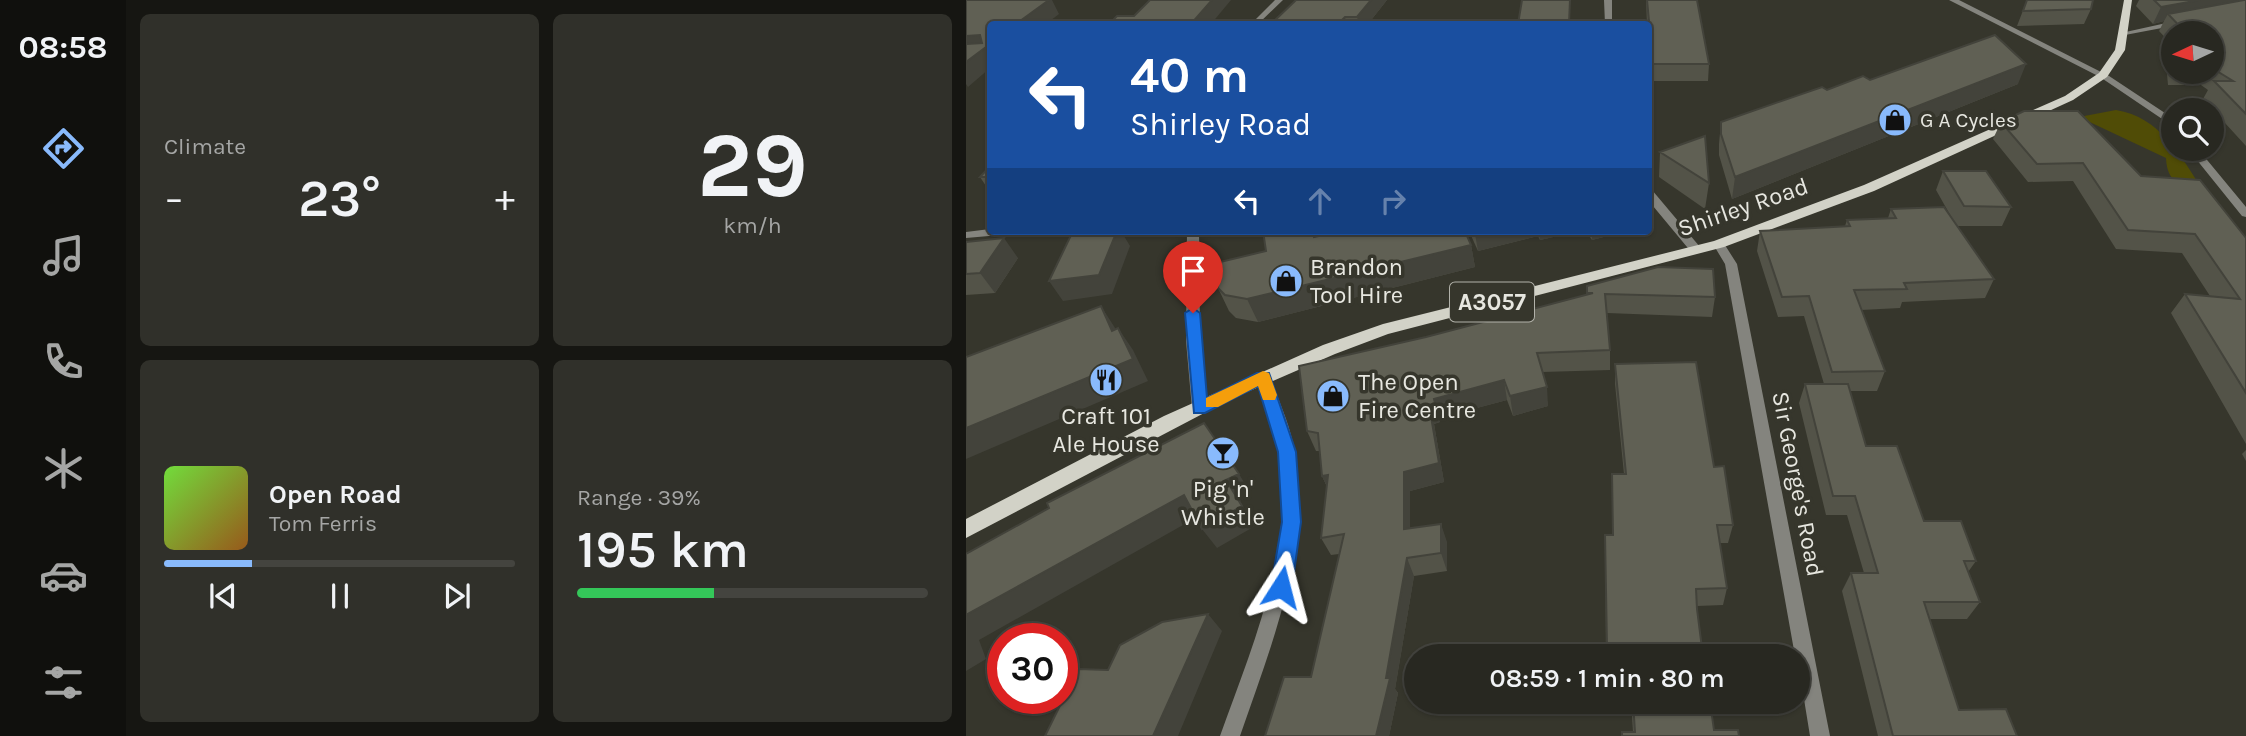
<!DOCTYPE html>
<html lang="en">
<head>
<meta charset="utf-8">
<style>
  body { margin:0; font-family:Karla,sans-serif; background:#30302a; color:#f1f3f6; height:100vh; display:flex; flex-direction:column; font-size:26px; white-space:nowrap }
  * { box-sizing:border-box; margin:0 }
  p { font-size:23px; color:#a5a6a5 }
  .icon { flex:none; width:38px; height:38px; fill:none; stroke:currentColor; stroke-width:2; stroke-linecap:round; stroke-linejoin:round }
  .map { position:relative; flex:1; overflow:hidden }
  .panel { display:flex; flex-direction:column; gap:14px; padding:14px; background:#161612; width:840px }
  .panel>* { flex:none }
  .banner { position:absolute; left:21px; top:21px; width:665px; height:214px; border-radius:7px; box-shadow:0 2px 5px #0004,0 0 0 2px #44443f; background:#1a4fa0; color:#fff; overflow:hidden }
  .needle { width:46px; rotate:266deg }
  .fabs { position:absolute; left:1195px; top:21px; display:grid; gap:14px }
  .fabs a { display:grid; place-items:center; width:63px; height:63px; border-radius:50%; background:#282821; box-shadow:0 2px 5px #0004,0 0 0 2px #44443f; font-size:35px }
  .speed { position:absolute; left:21px; top:623px; display:flex; gap:14px; font-size:35px; font-weight:700; text-align:center }
  .speed>* { display:grid; place-content:center; width:91px; height:91px; border-radius:50%; background:#282821; box-shadow:0 2px 5px #0004,0 0 0 2px #44443f; line-height:1 }
  .speed .limit { border:10px solid #d22; background:#fff; color:#111 }
  .pin { position:absolute; display:grid; place-items:center; width:60px; height:60px; color:#fff; margin:-72px -30px; border-radius:50% 50% 50% 0; rotate:-45deg; box-shadow:0 0 7px #0007 }
  .pin .icon { rotate:45deg }
  .me { position:absolute; width:77px; margin:-38px; rotate:9deg; stroke-linejoin:round; filter:drop-shadow(0 0 5px #0008) }
  .turn { display:flex; align-items:center; gap:24px; height:147px; padding:0 28px; font-size:32px }
  .turn .icon { width:91px; height:91px; stroke-width:2.5 }
  .turn b { display:block; font-size:49px; line-height:60px }
  .lanes { display:flex; align-items:center; height:66px; padding:0 28px; background:#0003; justify-content:center; gap:35px; direction:ltr }
  .lanes .off { opacity:.35 }
  .big { font-size:52px; font-weight:600; line-height:1.1 }
  .panel .tile { flex:1; display:flex; flex-direction:column; justify-content:center; gap:10px; min-width:0; padding:0 24px; border-radius:10px; background:#30302a }
  .panel .dial { align-items:center; gap:0 }
  .dial b { font-size:91px; line-height:1 }
  .song { display:flex; align-items:center; gap:21px }
  .cover { width:84px; height:84px; border-radius:10px; background:linear-gradient(135deg,hsl(100 70% 55%),hsl(30 70% 35%)) }
  .played { height:7px; border-radius:4px; background:linear-gradient(90deg,#89bafc 25%,#44443f 25%) }
  .keys { display:flex; justify-content:space-around; direction:ltr }
  .heat { display:flex; justify-content:space-between; align-items:center; font-size:38px; direction:ltr }
  .charge { height:10px; border-radius:5px; background:linear-gradient(90deg,#34c759 39%,#44443f 0) }
  .panel .tiles { flex:1; display:grid; gap:14px; grid-template-columns:repeat(2,1fr) }
  .trip { position:absolute; left:438px; top:644px; width:406px; height:70px; border-radius:35px; background:#282821; box-shadow:0 2px 5px #0004,0 0 0 2px #44443f; font-weight:600; line-height:70px; text-align:center }
  main { display:flex; flex:1; min-height:0 }
  .menu { display:flex; flex-direction:column; width:126px; justify-content:space-around; align-items:center; background:#10100d; color:#a5a6a5 }
  .menu .icon { width:49px; height:49px }
  .menu .on { color:#89bafc }
  .menu b { font-size:32px; color:#f1f3f6 }
  .map>svg:first-child { display:block }
  .green { fill:#504c06 }
  .lines { fill:none; stroke-linecap:round; stroke-linejoin:round }
  .minor { fill:#84847e; fill-rule:evenodd }
  .tertiary { fill:#84847e; fill-rule:evenodd }
  .primary { fill:#d2d2c7; fill-rule:evenodd }
  .wall { fill:#535348 }
  .shaded-wall { fill:#43433b }
  .building { fill:#606054; stroke:#43433b; stroke-width:2 }
  .route { fill:#1a73e8; stroke:#114b97; stroke-width:2 }
  .slow { fill:#f59e0b }
  .labels { text-anchor:middle; stroke-width:7; stroke-linejoin:round; paint-order:stroke }
  .far-poi-label { font-size:21px; fill:#e7e7e0; stroke:#36362c; text-anchor:start }
  .shield { fill:#36362c; stroke:#b2b2aa; stroke-width:2 }
  .shield-label { font-size:23px; font-weight:bold; fill:#e7e7e0 }
  .street-label { font-size:24px; fill:#e7e7e0; stroke:#36362c }
  .poi-label { font-size:24px; fill:#e7e7e0; stroke:#36362c; text-anchor:start }
</style>
</head>
<body>
<main>
<nav class="menu">
<b>08:58</b>
<svg class="icon on" aria-label="directions" viewBox="0 0 24 24"><path d="M12 3l9 9-9 9-9-9zM9 14v-3h6M13 9l2 2-2 2"/></svg>
<svg class="icon" aria-label="music" viewBox="0 0 24 24"><path d="M9 18V5l10-2v13"/><circle cx="6" cy="18" r="3"/><circle cx="16" cy="16" r="3"/></svg>
<svg class="icon" aria-label="phone" viewBox="0 0 24 24"><path d="M5 4h4l2 5-3 2q2 4 5 5l2-3 5 2v4C11 20 4 13 5 4z"/></svg>
<svg class="icon" aria-label="climate" viewBox="0 0 24 24"><path d="M12 3v18M4 7l16 10M4 17L20 7"/></svg>
<svg class="icon" aria-label="car" viewBox="0 0 24 24"><path d="M5 17H2v-5l4-1 3-4h7l3 4 3 1v5h-3M9 17h6M6 11h13"/><circle cx="7" cy="17" r="2"/><circle cx="17" cy="17" r="2"/></svg>
<svg class="icon" aria-label="filters" viewBox="0 0 24 24"><path d="M4 7h16M4 17h16"/><circle cx="9" cy="7" r="2"/><circle cx="15" cy="17" r="2"/></svg>
</nav>
<section class="panel">
<div class="tiles">
<div class="tile"><p>Climate</p>
<div class="heat"><a>−</a><b class="big">23°</b><a>+</a></div>
</div>
<div class="tile dial"><b>29</b><p>km/h</p></div>
<div class="tile">
<div class="song"><i class="cover"></i><div><b>Open Road</b><p>Tom Ferris</p></div></div>
<div class="played"></div>
<div class="keys"><svg class="icon" aria-label="previous" viewBox="0 0 24 24"><path d="M18 5L8 12l10 7zM5 5v14"/></svg><svg class="icon" aria-label="pause" viewBox="0 0 24 24"><path d="M8 5v14M16 5v14"/></svg><svg class="icon" aria-label="next" viewBox="0 0 24 24"><path d="M6 5l10 7-10 7zM19 5v14"/></svg></div>
</div>
<div class="tile"><p>Range · 39%</p><b class="big">195 km</b><div class="charge"></div></div>
</div>
</section>
<div class="map">
<svg width="1280" height="736" viewBox="0 0 1280 736">
  <rect width="100%" height="100%" fill="#36362c"/>
  <path class="green" d="M1150,110C1194,117 1215,156 1238,192C1216,186 1201,184 1200,158L1113,117Z"/>
  <g class="lines">
    <path class="minor" d="M309,0H317L292,24H285Z
      M638,0H646V24H639Z
      M983,0H993L1141,75L1134,77Z
      M1214,20L1218,22L1217,24L1159,35L1155,33Z
      M682,189L686,190L734,247V253H726L682,200Z
      M24,229V231H52L46,234L0,238V232Z
      M221,231H233L234,341L240,409L238,413H228L226,409L220,341Z
      M753,240L757,242L771,264L864,736H844L831,656H829L759,264L747,244Z
      M297,372L304,377C312,399 322,420 327,443C348,543 306,643 274,736H254C287,644 331,544 312,444C307,421 297,399 290,377Z"/>
    <path class="tertiary" d="M1137,72L1208,119V127L1134,77L1133,75Z
      M1222,149H1232L1280,207V217L1276,216Z"/>
    <path class="primary" d="M1158,0H1166L1159,50L1141,77L1107,100L908,191L758,247L422,334L369,354L263,400L0,538V519L198,416L357,345L417,324L748,241L898,185L1099,96L1133,73L1149,50Z"/>
  </g>
  <path class="wall" d="M421,0L402,24H305Z
    M680,0H731L743,64L742,81H686L682,24H681Z
    M1061,0L1125,9L1118,24L1051,26Z
    M1173,0H1280V146L1237,99L1242,90L1235,85H1202L1201,74L1208,63V72H1246V33H1208V47L1193,31L1198,21L1187,24L1170,6Z
    M904,80L1052,84L766,199L753,155V144L755,122L861,90Z
    M1035,122L1175,176L1280,238V444L1205,313L1219,294L1244,296L1216,253L1150,249L1107,181L1062,182L1027,139Z
    M694,152L743,183L739,209L693,177Z
    M24,166V192L14,177Z
    M977,171L1045,207L1036,226H991L1028,279L1019,298L936,302L934,308L895,310L919,371L911,391H884L900,446L958,521L1010,561L1002,572L1014,602L1001,619H964L993,710L1051,736H912L876,591L885,573H898L881,515H860L833,403L839,384H858L838,316L812,317L791,251L794,231L879,226L881,220L922,218L925,209L987,220L970,190Z
    M297,231H349L351,236L505,245L509,267L292,322L270,318L263,311L252,288L300,251Z
    M503,231H614L574,240L572,236L512,251Z
    M620,231H661L626,240Z
    M0,242L52,258L29,293L0,295Z
    M621,286L749,297L746,317L641,313L644,350V370L576,372L582,406L547,416L541,400L473,418L474,422L468,424L478,482L444,491V528L481,542V571L448,576L429,689L432,693L423,736H299L345,677L373,554L365,555L355,538L361,487L356,476L354,451H350L341,431L460,337L621,295Z
    M649,364L748,467L767,525L762,543H754L761,588L757,605L731,606L737,656H640L639,535H646V474H658L649,384Z
    M1280,450V461L1276,454Z
    M665,702H744L667,732Z"/>
  <path class="shaded-wall" d="M83,0H86L93,14L80,24H50Z
    M246,0H265L245,24H225Z
    M405,0H421L402,24H393L391,17Z
    M1234,0H1280L1202,14L1198,21L1187,24L1195,7Z
    M379,17L380,24H372Z
    M14,35L24,44V68L2,87L0,84V36Z
    M1060,64L1052,84L766,199L769,177Z
    M151,231H155L164,246L146,294L97,301L83,281Z
    M520,231H571L572,236L512,251L509,234Z
    M573,231H614L574,240Z
    M626,231H661L626,240Z
    M38,238L52,258L29,293L14,273Z
    M505,245L509,267L292,322L281,299Z
    M135,306L149,328L161,353L146,331Z
    M152,328L167,350L182,381L0,459V428Z
    M538,380L541,400L473,418L474,422L468,424L478,482L444,491V547L438,529V472L463,405L468,399Z
    M581,387L582,406L547,416L544,396Z
    M273,474L285,494L274,501L289,526L251,548L236,529L260,480Z
    M362,475L365,495L356,476Z
    M218,495L233,516L13,640L20,659L0,671V615Z
    M475,524L481,542V571L475,553Z
    M441,558L448,576L429,689L432,693L423,736H410Z
    M242,614L256,631L212,736H187Z"/>
  <path class="building" d="M0,0H83L50,24H24V44L0,62V44L16,43L14,35L0,36Z
    M184,0H246L225,24H143L151,16H168Z
    M330,0H405L391,17H379L372,24H305Z
    M556,0H604L603,24H552Z
    M681,0H731L743,64H687Z
    M1061,0H1127L1125,9L1057,11Z
    M1188,0H1234L1195,7Z
    M1278,0H1280V114L1248,81H1267L1246,68V33H1220L1202,14Z
    M1029,35L1060,64L769,177L755,134V122L856,87L861,90L897,76L904,80Z
    M1058,111H1112L1175,176L1234,180L1280,238V393L1219,294L1274,299L1229,234L1162,230L1117,163L1071,164L1035,122Z
    M739,136L743,183L694,152Z
    M24,166V177H14Z
    M977,171H1020L1045,207L998,206Z
    M978,207L1028,279L938,283L941,289L888,290L919,371L866,372L843,296L816,297L794,231L884,226L881,220L930,218L925,209Z
    M107,231H151L133,275L83,281Z
    M297,231H347L348,237L375,231H499L505,245L281,299L259,295L252,288L250,263L300,251Z
    M508,231H520L509,234Z
    M38,238L14,273L0,274V242Z
    M692,267L747,269L749,297L639,294L644,350L571,353L581,387L544,396L538,380L468,399L469,403L463,405L473,463L438,472V529L475,524V553L441,558L420,678H424L410,736H299L318,677H345L378,534L355,538L362,475L356,476L352,433L341,431L333,366L460,337L627,293H621V286Z
    M135,306L146,331L152,328L167,359L0,428V357Z
    M730,362L748,467L758,466L767,525H751L761,588L730,589L731,609L737,656H665L664,645L641,646L639,535H647L646,474H660L649,364Z
    M839,384H882L900,446H931L958,521H995L1010,561H998L1014,602H958L993,710L1040,709L1051,736H927L885,573H912L889,496H867Z
    M238,423L273,474L260,480L276,506L236,529L218,495L0,615V554L83,508L81,503Z
    M242,614L187,736H79L112,669L142,670L154,645L196,622Z
    M667,702H744L748,730H772L773,736H656V732H669Z"/>
  <path class="route" d="M227,308L234,313L241,398L291,373H303L330,452L335,522L326,587L323,594L315,597L308,594L305,587L316,522L312,452L292,386L239,413H228L219,313Z"/>
  <path class="slow" d="M297,371L303,373L311,395L309,400H297L292,386L252,407H240V398Z"/>
  <defs>
    <symbol id="shop-disc" viewBox="-11 -11 22 22"><circle r="9.5" fill="#89bafc" stroke="#36362c"/><path d="M-5-2.5h2.3a2.7 3.5 0 0 1 5.4 0H5L5.5 6h-11ZM-1.5-2.5h3a1.5 2.3 0 0 0-3 0Z" fill="#111"/></symbol>
    <symbol id="restaurant-disc" viewBox="-11 -11 22 22"><circle r="9.5" fill="#89bafc" stroke="#36362c"/><path d="M-5-6h1v4h1v-4h1v4h1v-4h1v5L-1.5 .5V6h-2V.5L-5-1ZM5-6V6H3V1.5H1.5Q1.5-4 5-6Z" fill="#111"/></symbol>
    <symbol id="bar-disc" viewBox="-11 -11 22 22"><circle r="9.5" fill="#89bafc" stroke="#36362c"/><path d="M-6-5H6L.8 .8V4.5H3.5V6h-7V4.5H-.8V.8Z" fill="#111"/></symbol>
  </defs>
  <g fill-rule="evenodd">
    <use href="#shop-disc" x="910" y="101" width="38" height="38"/>
    <use href="#shop-disc" x="301" y="262" width="38" height="38"/>
    <use href="#restaurant-disc" x="121" y="361" width="38" height="38"/>
    <use href="#shop-disc" x="348" y="377" width="38" height="38"/>
    <use href="#bar-disc" x="238" y="434" width="38" height="38"/>
  </g>
  <g class="labels">
    <g class="far-poi-label">
      <text x="954" y="127">G A Cycles</text>
    </g>
    <rect class="shield" x="484" y="282.5" width="84" height="39" rx="5"/>
    <g class="shield-label">
      <text x="526" y="310">A3057</text>
    </g>
    <g class="street-label">
      <text transform="translate(777 207) rotate(-19)" y="8">Shirley Road</text>
      <text transform="translate(832 484) rotate(79)" y="8">Sir George's Road</text>
    </g>
    <g class="poi-label">
      <text x="344" y="275">Brandon<tspan x="344" dy="28">Tool Hire</tspan></text>
      <text x="392" y="390">The Open<tspan x="392" dy="28">Fire Centre</tspan></text>
      <text x="140" y="424" text-anchor="middle">Craft 101<tspan x="140" dy="28">Ale House</tspan></text>
      <text x="257" y="497" text-anchor="middle">Pig 'n'<tspan x="257" dy="28">Whistle</tspan></text>
    </g>
  </g>
</svg>
<div class="fabs">
<a><svg class="needle" viewBox="-14 -14 28 28"><path d="M0-13l5 13h-10z" fill="#e53935"/><path d="M0 13l5-13h-10z" fill="#a5a6a5"/></svg></a>
<a><svg class="icon" aria-label="search" viewBox="0 0 24 24"><circle cx="10" cy="10" r="6"/><path d="M15 15l6 6"/></svg></a>
</div>
<div class="speed"><div class="limit">30</div></div>
<div class="pin" style="left:227px;top:313px;background:#d93025"><svg class="icon" aria-label="arrive" viewBox="0 0 24 24"><path d="M6 21V4h12l-3 4 3 4H6"/></svg></div>
<svg class="me" style="left:315px;top:587px" viewBox="-20 -20 40 40"><path d="M0-17L14 15 0 8-14 15z" fill="#1a73e8" stroke="#fff" stroke-width="4"/></svg>
<div class="trip">08:59 · 1 min · 80 m</div>
<div class="banner">
<div class="turn"><svg class="icon" aria-label="left" viewBox="0 0 24 24"><path d="M17 20v-9H6M10 6l-5 5 5 5"/></svg><div><b>40 m</b>Shirley Road</div></div>
<div class="lanes"><svg class="icon" aria-label="left" viewBox="0 0 24 24"><path d="M17 20v-9H6M10 6l-5 5 5 5"/></svg><svg class="icon off" aria-label="ahead" viewBox="0 0 24 24"><path d="M12 20V5M6 11l6-6 6 6"/></svg><svg class="icon off" aria-label="right" viewBox="0 0 24 24"><path d="M7 20v-9h11M14 6l5 5-5 5"/></svg></div>
</div>
</div>
</main>
</body>
</html>
